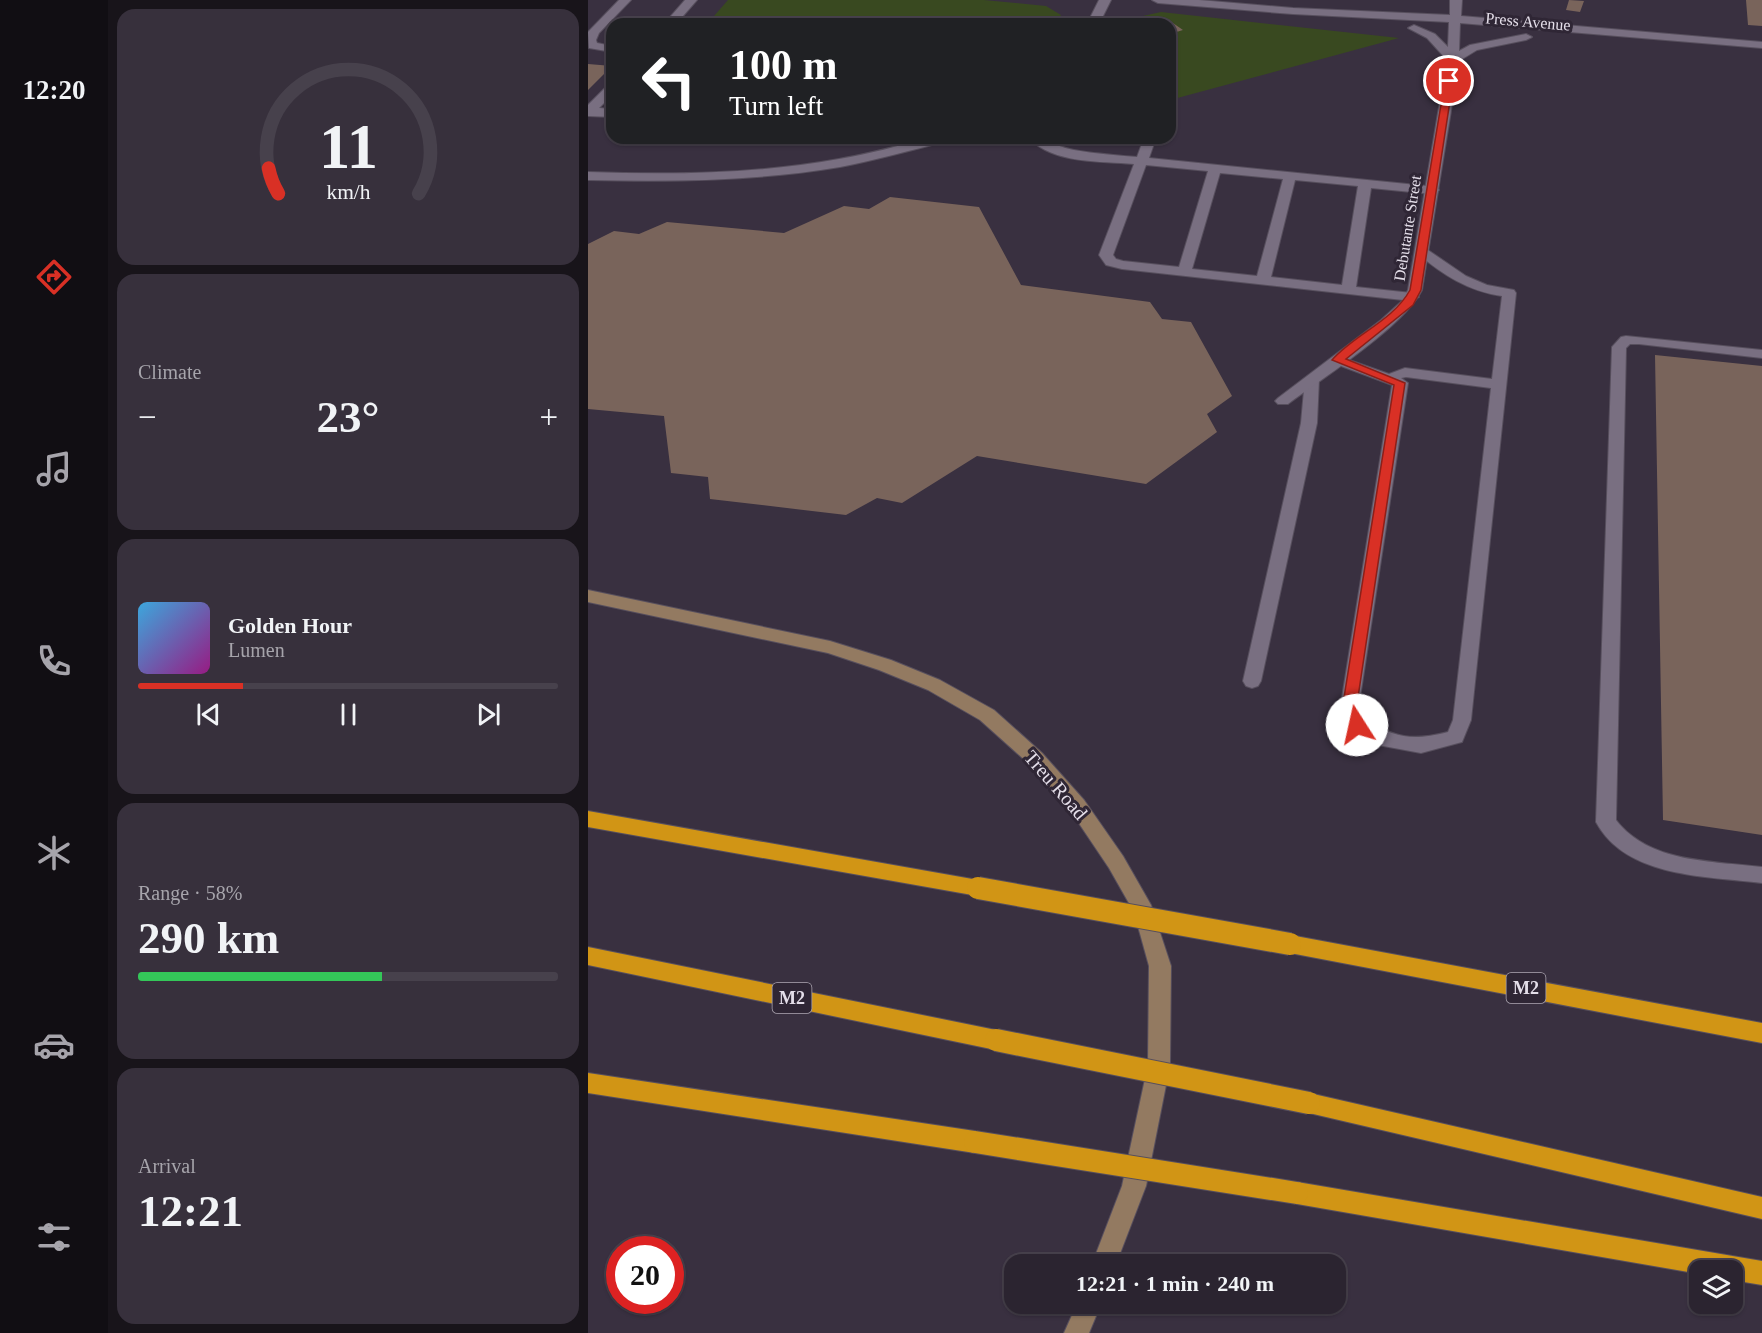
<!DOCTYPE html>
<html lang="en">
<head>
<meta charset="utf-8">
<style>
  body { margin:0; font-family:"Times New Roman",serif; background:#37303c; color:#f1f3f6; height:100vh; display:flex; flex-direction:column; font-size:22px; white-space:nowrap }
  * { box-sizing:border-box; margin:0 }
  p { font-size:20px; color:#a6a4ab }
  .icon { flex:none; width:33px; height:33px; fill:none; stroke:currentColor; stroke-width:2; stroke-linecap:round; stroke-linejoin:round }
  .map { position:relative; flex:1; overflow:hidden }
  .panel { display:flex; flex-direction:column; gap:9px; padding:9px; background:#18141a; width:480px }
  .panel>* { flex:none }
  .guide { position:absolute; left:18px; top:18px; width:570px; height:126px; border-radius:18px; box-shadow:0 2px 4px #0004,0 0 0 2px #47414c; background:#202124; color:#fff; overflow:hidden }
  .tools { position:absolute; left:1101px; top:1260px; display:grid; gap:12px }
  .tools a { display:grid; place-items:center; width:54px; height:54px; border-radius:12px; background:#2b2430; box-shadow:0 2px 4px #0004,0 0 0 2px #47414c; font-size:30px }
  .speed { position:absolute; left:18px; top:1236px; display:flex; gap:12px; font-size:30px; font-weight:700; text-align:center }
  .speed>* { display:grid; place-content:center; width:78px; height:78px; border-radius:50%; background:#2b2430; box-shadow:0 2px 4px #0004,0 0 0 2px #47414c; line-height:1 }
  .speed .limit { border:9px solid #d22; background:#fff; color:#111 }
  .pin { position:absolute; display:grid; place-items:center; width:51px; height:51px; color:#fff; margin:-26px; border:3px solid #fff; border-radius:50%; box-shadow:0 2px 6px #0007 }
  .me { position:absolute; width:66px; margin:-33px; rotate:350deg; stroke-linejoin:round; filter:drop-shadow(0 0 4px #0008) }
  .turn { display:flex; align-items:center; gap:21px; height:126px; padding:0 24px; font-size:27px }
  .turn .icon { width:78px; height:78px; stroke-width:2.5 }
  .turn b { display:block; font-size:42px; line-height:51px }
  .big { font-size:45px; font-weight:800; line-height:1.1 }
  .panel .widget { flex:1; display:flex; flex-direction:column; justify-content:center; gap:9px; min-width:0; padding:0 21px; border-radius:18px; background:#37303c }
  .panel .dial { align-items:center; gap:0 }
  .dial svg { height:156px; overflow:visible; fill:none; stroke:#47414c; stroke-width:7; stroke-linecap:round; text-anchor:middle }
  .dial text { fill:#f1f3f6; stroke:none }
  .song { display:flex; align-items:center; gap:18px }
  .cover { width:72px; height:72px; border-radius:9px; background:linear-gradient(135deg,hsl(200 70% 55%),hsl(310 70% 35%)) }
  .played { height:6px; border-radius:3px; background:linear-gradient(90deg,#d93025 25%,#47414c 25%) }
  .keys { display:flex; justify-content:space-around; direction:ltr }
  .heat { display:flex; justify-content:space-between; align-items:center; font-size:33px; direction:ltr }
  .charge { height:9px; border-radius:4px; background:linear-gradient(90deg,#34c759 58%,#47414c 0) }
  .trip { position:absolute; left:416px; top:1254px; width:342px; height:60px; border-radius:18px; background:#2b2430; box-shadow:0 2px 4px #0004,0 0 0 2px #47414c; font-weight:800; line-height:60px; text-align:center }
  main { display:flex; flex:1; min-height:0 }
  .dock { display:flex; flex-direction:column; width:108px; justify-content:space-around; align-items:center; background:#110e13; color:#a6a4ab }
  .dock .icon { width:42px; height:42px }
  .dock .selected { color:#d93025 }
  .dock b { font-size:27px; color:#f1f3f6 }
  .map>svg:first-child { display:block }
  .green { fill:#394920 }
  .building { fill:#79645b }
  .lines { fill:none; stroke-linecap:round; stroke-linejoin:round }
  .lane-casing { stroke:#574f5d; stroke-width:2 }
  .street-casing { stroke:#574f5d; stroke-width:2 }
  .secondary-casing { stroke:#574f5d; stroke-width:2 }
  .highway-casing { stroke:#574f5d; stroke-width:2 }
  .lane { fill:#796f81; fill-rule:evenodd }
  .street { fill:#796f81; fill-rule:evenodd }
  .secondary { fill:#937a61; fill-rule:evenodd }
  .highway { fill:#d19515; fill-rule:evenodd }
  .highway-bridge-casing { stroke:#574f5d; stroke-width:24; stroke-linecap:butt }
  .highway-bridge { stroke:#d19515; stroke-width:22 }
  .route { fill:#d93025; stroke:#8d1f18; stroke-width:1.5 }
  .labels { text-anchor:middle; stroke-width:6; stroke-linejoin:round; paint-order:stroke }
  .far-street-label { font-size:16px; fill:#e4dee9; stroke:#2f2635 }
  .shield { fill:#2f2635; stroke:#aea7b3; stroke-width:1.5 }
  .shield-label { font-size:18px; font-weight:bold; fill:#e4dee9 }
  .street-label { font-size:20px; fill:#e4dee9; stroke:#2f2635 }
</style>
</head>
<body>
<main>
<nav class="dock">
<b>12:20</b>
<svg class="icon selected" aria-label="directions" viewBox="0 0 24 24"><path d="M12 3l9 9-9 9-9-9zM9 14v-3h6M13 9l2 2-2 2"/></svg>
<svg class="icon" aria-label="music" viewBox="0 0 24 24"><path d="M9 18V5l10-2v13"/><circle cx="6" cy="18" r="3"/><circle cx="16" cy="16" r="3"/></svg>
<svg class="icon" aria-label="phone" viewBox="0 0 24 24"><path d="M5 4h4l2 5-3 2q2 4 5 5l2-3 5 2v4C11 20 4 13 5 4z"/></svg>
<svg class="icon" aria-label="climate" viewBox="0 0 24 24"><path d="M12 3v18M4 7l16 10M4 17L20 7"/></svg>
<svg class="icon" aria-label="car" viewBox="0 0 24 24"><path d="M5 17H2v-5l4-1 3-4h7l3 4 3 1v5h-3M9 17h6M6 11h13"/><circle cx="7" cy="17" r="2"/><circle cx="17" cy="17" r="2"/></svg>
<svg class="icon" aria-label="filters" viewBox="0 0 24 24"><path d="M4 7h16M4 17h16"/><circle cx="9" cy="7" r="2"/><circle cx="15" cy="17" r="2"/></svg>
</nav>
<section class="panel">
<div class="widget dial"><svg viewBox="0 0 100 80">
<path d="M14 69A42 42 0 1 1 86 69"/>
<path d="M14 69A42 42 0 0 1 9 56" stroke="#d93025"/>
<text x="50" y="56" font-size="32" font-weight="700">11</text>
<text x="50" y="72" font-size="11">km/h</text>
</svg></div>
<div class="widget"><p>Climate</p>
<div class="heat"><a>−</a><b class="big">23°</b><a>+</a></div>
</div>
<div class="widget">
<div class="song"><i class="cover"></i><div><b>Golden Hour</b><p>Lumen</p></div></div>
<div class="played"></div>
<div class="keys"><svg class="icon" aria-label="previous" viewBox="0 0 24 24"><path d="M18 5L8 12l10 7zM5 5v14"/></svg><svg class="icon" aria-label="pause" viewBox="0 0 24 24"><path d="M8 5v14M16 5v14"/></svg><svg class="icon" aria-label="next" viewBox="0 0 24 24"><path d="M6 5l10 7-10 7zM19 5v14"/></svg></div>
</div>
<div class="widget"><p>Range · 58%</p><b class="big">290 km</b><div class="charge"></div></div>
<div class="widget"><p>Arrival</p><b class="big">12:21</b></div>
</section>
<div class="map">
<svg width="1174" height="1333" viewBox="0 0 1174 1333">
  <rect width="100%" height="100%" fill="#393040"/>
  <path class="green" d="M140,0H396L458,6L473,15L468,24H119Z
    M573,12L811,38L582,100V24H535L537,20Z"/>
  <path class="building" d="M981,0L996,1L992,12L978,10Z
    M1158,0H1174V26L1160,25Z
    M578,19L582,21L595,30L582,34V24H562Z
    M0,64L24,66L0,90Z
    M302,197L391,207L433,285L562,302L574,319L603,322L644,396L619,414L629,432L558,484L389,456L314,503L289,498L258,515L122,499L120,477L83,473L76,416L0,409V244L26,231L51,234L79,222L196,233L256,206L281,209Z
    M1067,355L1174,366V835L1075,820Z"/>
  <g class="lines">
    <defs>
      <path id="lane" d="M31,0H43L11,33L8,40L9,43L24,46V52L1,48L0,32Z
        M97,0H109L88,24H76Z
        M511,0H523L511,24H499Z
        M24,84V95L11,108L24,109V117L0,116V105L20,85Z
        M340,138H361L359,141C324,150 288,160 252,167C169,181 84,182 0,180V172C84,175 168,174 251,159C281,154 310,146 340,138Z
        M441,138C462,138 467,147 486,150C507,154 528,155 549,157L556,138H568L561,158L849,187L851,190L849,193L844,194L783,188L768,287L824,293L831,297L824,301L534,269L518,265L511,255L546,164C513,161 465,164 441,138ZM558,165L620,171L591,267L535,261L528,259L525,255ZM632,173L695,179L669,276L604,269ZM707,180L770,186L754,285L683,277Z
        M834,246L878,276L899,285L926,290L928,293L883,720L874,742L833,753L790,745L762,730L753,704L804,385L745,363L743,360L750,356L801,374L817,368L904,379L914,296C880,291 855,275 829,253L827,250ZM818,377L903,388L865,720L860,732C824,741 810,738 777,721L771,704L820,383L813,378Z
        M1038,336L1174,350V358L1051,344H1042L1038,348L1028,820C1061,863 1124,861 1174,867V883C1119,876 1038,878 1008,822L1024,347L1033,337Z
        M724,375L731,379L729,423L673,681L670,686L664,688L658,686L655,681L713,423L717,379Z"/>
      <path id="street" d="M564,0H611L705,8L862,15V0H874L873,16L1174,42V48L872,23L871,51L882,45L938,34L944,37L938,40L889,50L871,61L834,290C816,326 735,378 700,404H690L687,401L690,398L793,320L815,300L820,290L859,60L839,38L820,28L826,25L847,34L860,47L861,22L705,14L570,3Z"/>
      <path id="secondary" d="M0,590L242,641L303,660L352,680L406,710L454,753L496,800L535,856L563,905L583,966L582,1065L558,1186L528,1264H504L534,1186L560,1065L561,966L546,912L521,868L482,810L440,763L392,720L340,690L291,670L240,653L0,602Z
        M489,1304H513L501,1333H476Z"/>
      <path id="highway" d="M0,811L390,880L397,882L400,888L397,894L390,896L0,827Z
        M702,935L1174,1023V1043L702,953L695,950L692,944L695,938Z
        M0,947L408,1030L416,1033L419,1040L416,1047L408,1050L0,965Z
        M0,1073L387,1131L395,1135L398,1142L395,1149L387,1153L0,1093Z
        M721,1093L1174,1197V1219L721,1113L713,1110L710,1103L713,1096Z
        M709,1182L1174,1261V1285L1144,1280V1270H1112V1274L709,1204L701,1201L697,1193L701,1185Z"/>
    </defs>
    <use href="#lane" class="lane-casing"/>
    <use href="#street" class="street-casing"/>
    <use href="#secondary" class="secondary-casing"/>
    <use href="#highway" class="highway-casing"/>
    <use href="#lane" class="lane"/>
    <use href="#street" class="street"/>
    <use href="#secondary" class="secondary"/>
    <use href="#highway" class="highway"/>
    <defs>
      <path id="highway-bridge" d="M390,888L702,944
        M408,1040L721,1103
        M387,1142L709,1193"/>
    </defs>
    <use href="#highway-bridge" class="highway-bridge-casing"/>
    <use href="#highway-bridge" class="highway-bridge"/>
  </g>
  <path class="route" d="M861,78L865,81L833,290L825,305L758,359L817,383L769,704L776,725L769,731L762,725L755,704L806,385L744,360C767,334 805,321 822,290L857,81Z"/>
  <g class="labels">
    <g class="far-street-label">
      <text transform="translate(940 21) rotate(5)" y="6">Press Avenue</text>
      <text transform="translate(819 228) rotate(-81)" y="6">Debutante Street</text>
    </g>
    <g class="shield">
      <rect x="918.5" y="973" width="39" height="30" rx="4.5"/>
      <rect x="184.5" y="983" width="39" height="30" rx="4.5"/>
    </g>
    <g class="shield-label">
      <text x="938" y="994">M2</text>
      <text x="204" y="1004">M2</text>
    </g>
    <g class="street-label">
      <text transform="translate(468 785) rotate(49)" y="7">Treu Road</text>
    </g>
  </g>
</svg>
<div class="tools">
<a><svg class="icon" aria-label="layers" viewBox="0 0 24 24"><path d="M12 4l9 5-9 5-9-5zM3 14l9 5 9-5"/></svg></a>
</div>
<div class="speed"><div class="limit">20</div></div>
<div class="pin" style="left:861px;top:81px;background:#d93025"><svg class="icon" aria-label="arrive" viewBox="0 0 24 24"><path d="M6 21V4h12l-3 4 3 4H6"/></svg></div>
<svg class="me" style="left:769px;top:725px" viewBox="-20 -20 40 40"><circle r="19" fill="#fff"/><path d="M0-13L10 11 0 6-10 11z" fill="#d93025"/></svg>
<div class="trip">12:21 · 1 min · 240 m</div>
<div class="guide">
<div class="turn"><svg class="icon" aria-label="left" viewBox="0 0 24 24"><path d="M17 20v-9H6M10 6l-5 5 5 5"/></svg><div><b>100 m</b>Turn left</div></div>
</div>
</div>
</main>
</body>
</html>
